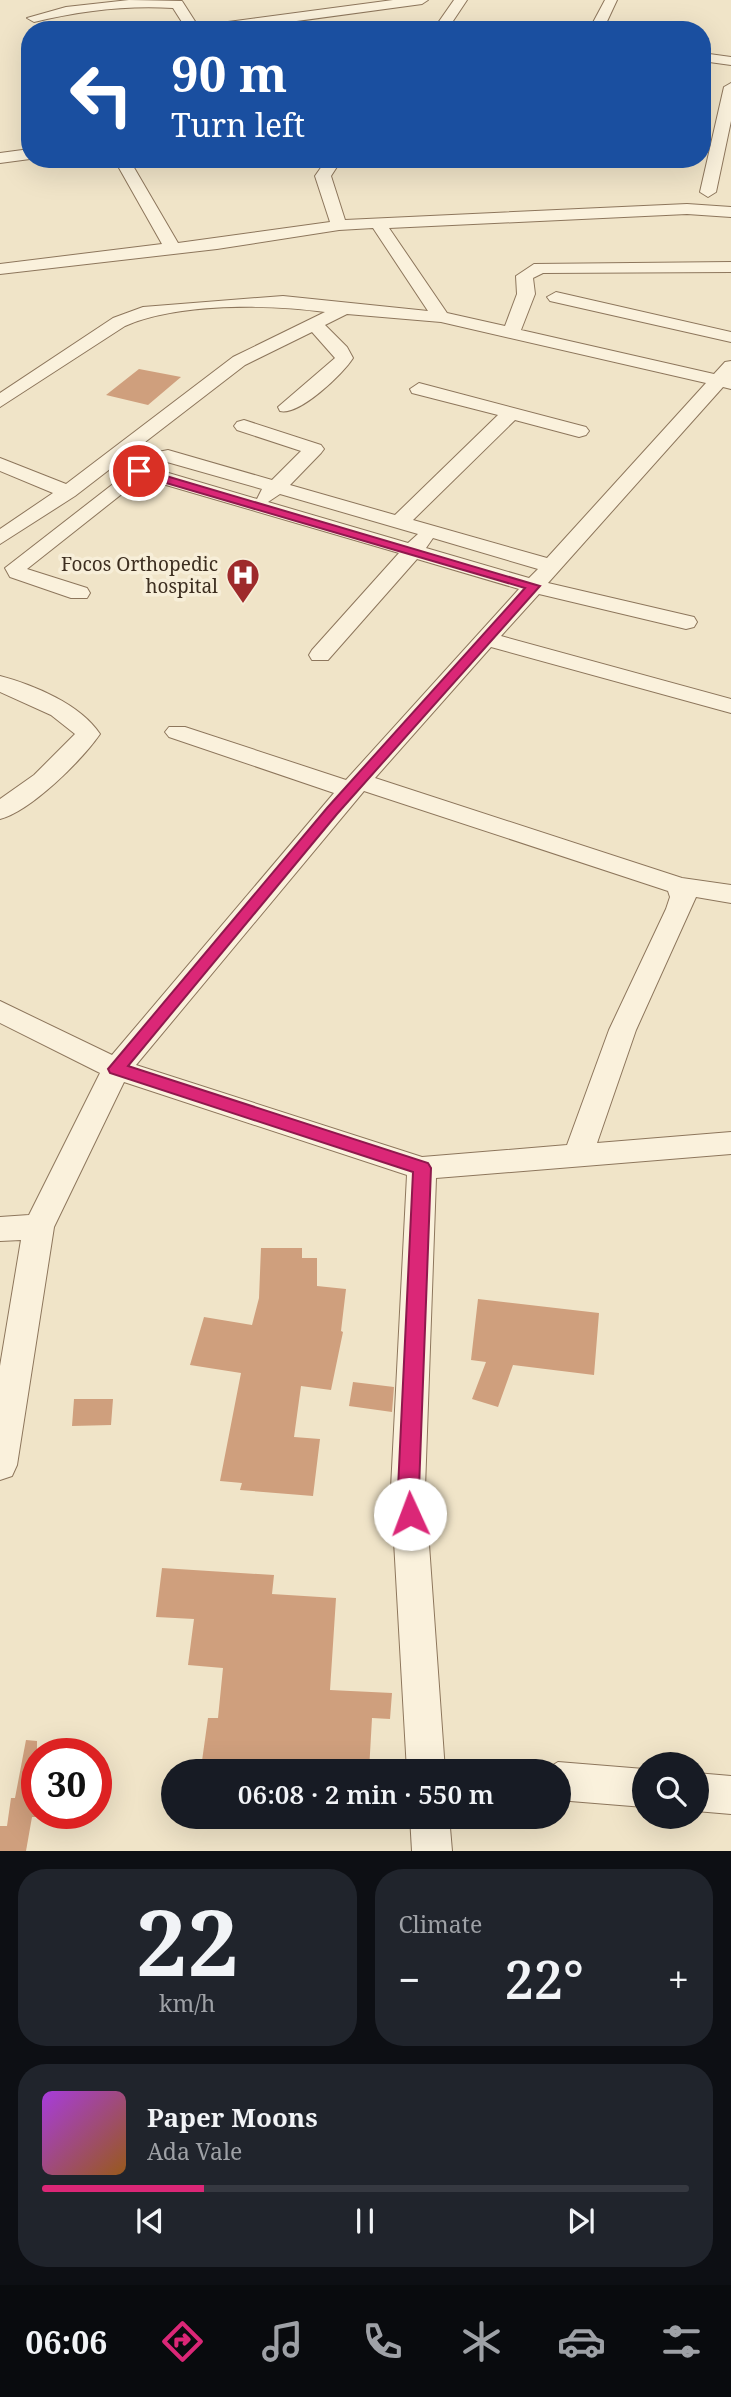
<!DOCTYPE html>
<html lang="en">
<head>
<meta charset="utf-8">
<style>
  body { margin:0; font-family:"Noto Serif",serif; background:#20242c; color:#f1f3f6; height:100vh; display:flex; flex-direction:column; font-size:26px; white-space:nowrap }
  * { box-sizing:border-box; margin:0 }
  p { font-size:23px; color:#9ea1a6 }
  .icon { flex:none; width:38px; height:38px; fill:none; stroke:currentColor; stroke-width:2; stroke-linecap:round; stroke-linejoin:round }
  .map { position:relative; height:1851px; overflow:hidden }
  .details { display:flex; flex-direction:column; gap:18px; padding:18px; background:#0d0f14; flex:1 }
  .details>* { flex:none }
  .guide { position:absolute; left:21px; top:21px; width:690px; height:147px; border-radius:28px; box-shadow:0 7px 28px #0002; background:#1a4fa0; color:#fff; overflow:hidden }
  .tools { position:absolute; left:632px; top:1752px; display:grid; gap:14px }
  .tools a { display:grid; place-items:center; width:77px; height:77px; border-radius:50%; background:#171b24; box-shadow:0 7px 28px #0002; font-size:35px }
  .speed { position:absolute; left:21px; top:1738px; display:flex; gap:14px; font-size:35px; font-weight:700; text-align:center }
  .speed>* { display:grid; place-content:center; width:91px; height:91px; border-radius:50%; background:#171b24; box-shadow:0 7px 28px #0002; line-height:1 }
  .speed .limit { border:10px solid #d22; background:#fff; color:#111 }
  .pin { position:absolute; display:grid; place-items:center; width:60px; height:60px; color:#fff; margin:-30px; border:4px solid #fff; border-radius:50%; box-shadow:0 2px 7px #0007 }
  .me { position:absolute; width:77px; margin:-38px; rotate:358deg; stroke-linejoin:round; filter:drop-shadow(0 0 5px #0008) }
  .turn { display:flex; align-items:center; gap:24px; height:147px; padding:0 35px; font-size:32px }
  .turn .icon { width:91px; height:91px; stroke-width:2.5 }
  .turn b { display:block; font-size:49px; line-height:60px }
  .big { font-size:52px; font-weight:600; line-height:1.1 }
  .details .card { flex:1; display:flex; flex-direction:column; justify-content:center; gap:10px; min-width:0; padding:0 24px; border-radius:28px; background:#20242c }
  .details .dial { align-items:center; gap:0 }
  .dial b { font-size:91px; line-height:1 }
  .song { display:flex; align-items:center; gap:21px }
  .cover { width:84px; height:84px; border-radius:10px; background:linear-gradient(135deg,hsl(280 70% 55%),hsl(30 70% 35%)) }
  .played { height:7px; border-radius:4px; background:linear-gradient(90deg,#db2777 25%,#363941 25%) }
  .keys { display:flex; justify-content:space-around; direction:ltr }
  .heat { display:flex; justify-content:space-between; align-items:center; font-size:38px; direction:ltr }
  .details .tiles { flex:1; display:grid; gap:18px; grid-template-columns:1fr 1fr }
  .card:last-child { grid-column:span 2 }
  .trip { position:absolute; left:161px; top:1759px; width:410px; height:70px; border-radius:35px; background:#171b24; box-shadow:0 7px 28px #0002; font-weight:600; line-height:70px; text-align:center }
  .tab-bar { display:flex; height:112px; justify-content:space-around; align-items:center; background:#090b0e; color:#9ea1a6 }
  .tab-bar .icon { width:49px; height:49px }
  .tab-bar .selected { color:#db2777 }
  .tab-bar b { font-size:32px; color:#f1f3f6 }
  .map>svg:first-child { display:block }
  .building { fill:#cf9f7d }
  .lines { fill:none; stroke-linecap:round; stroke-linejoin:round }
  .minor-casing { stroke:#8d765c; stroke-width:2 }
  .minor { fill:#faf1dc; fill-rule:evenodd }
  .route { fill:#db2777; stroke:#8e194d; stroke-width:2 }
  .labels { text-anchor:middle; stroke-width:7; stroke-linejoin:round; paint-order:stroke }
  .poi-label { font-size:19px; fill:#3d2e20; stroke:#f7eed8; text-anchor:end }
</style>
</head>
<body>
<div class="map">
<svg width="731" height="1851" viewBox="0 0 731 1851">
  <rect width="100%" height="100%" fill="#f0e4c8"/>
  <path class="building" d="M139,369L181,377L148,405L106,395Z
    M261,1248H302V1258H317V1286L346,1289L341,1331L343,1332L331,1390L301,1386L294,1437L320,1439L313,1496L240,1490L242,1483L220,1481L241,1373L190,1365L204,1317L252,1325L259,1298Z
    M478,1299L599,1313L594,1375L513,1365L498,1407L472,1399L486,1362L471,1360Z
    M353,1382L394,1387L392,1412L349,1406Z
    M74,1399H113L111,1425L72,1426Z
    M162,1568L274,1575L272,1594L336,1598L330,1690L392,1693L390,1719L372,1718L369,1771L201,1768L208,1718H218L223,1668L188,1665L194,1619L156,1617Z
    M26,1740L37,1741V1817H32L26,1851H0V1826H7L11,1798H15Z"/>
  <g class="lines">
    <defs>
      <path id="minor" d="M129,0L182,1L198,26L393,0H428L422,4L231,30H187L173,8C127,5 79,11 34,22L27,18L66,7Z
        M454,0H467L447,30H433Z
        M605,0H617L603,30H589Z
        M702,53L731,57V65L702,61Z
        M731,83V121L716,192L708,197L700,192L724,87Z
        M30,149V159L0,163V153Z
        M114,159H129L178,243L330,222L315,176L327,159H342L331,176L345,220L687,204L731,207V217L687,214L389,228L447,313L505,326L517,294L516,276L534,264L731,262V272L543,273L533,278L535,294L521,330L714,374L725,362L731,361V389L723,387L548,583L694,617L697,622L694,627L686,629L539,594L501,636L731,699V713L491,647L375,778L682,878L731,885V903L696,897L636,1030L597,1143L731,1132V1154L436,1178L425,1488L445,1771H407L391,1488L407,1175L124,1082L54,1227L17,1465L12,1476L0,1480V1366L21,1240L0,1241V1217L29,1215L100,1073L0,1023V1001L112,1055L334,793L169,737L165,732L169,727H185L346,780L519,589L417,559L328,660H312L309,655L312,650L399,553L142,478L27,569L87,588L90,593L87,598H71L10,577L5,568L153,453L168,450L272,480L301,451L237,430L234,426L237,422L244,420L321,445L324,449L321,453L290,485L395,515L498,415L412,393L410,389L419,383L586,427L589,431L586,435L579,437L515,420L413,520L547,558L706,383L441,322L347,314L325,325L347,347L353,358C343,374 299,416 280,411L278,407L335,358L312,332L245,365L75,496L0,544V529L53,493L0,471V458L66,484L233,357L325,312C268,304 178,303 125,326L0,407V393L113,318L143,307L283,296L428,311L373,228L339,230L217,249L0,274V264L162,244ZM167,462L262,489L257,499L155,469ZM280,494L418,534L408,543L268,502ZM433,538L538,569L529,578L426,548ZM364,791L668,891L670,897L666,909L609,1030L567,1145L422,1157L136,1065Z
        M556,292L731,332V342L550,301L547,297Z
        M0,676C34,685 80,704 100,734C82,760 31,811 0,819V799L34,775L75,734L51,715L0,692Z
        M558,1762L644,1769V1807L558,1800V1771H543Z
        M696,1773L731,1776V1814L696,1811Z
        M410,1816H449L452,1851H412Z"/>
    </defs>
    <use href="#minor" class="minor-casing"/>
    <use href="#minor" class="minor"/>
  </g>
  <path class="route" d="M139,468L540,586L337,814L128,1066L428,1163L431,1168L419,1489L420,1514L417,1521L410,1524L402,1521L398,1489L413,1172L110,1073L108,1069L327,808L525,588L135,474L133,471Z"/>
  <defs>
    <symbol id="hospital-pin" viewBox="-11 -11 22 30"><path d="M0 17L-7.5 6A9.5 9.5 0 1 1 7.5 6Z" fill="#9e2a2b" stroke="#f7eed8"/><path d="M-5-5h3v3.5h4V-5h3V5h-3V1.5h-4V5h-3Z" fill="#fff"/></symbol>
  </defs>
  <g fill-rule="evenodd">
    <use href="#hospital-pin" x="224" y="556" width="38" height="52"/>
  </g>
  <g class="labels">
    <g class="poi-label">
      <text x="218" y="571">Focos Orthopedic<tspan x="218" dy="22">hospital</tspan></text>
    </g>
  </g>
</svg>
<div class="tools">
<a><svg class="icon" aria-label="search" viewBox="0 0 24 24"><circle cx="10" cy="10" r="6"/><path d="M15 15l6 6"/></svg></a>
</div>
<div class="speed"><div class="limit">30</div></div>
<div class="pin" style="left:139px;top:471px;background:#d93025"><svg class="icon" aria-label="arrive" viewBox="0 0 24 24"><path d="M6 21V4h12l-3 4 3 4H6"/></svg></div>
<svg class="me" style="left:410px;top:1514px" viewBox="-20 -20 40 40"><circle r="19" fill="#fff"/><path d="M0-13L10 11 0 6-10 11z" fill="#db2777"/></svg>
<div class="trip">06:08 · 2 min · 550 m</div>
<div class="guide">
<div class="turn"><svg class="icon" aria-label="left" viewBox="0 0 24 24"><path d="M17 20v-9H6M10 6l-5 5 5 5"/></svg><div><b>90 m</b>Turn left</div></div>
</div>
</div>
<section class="details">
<div class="tiles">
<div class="card dial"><b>22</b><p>km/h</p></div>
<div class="card"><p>Climate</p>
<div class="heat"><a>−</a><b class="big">22°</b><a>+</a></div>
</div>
<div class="card">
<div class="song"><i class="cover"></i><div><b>Paper Moons</b><p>Ada Vale</p></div></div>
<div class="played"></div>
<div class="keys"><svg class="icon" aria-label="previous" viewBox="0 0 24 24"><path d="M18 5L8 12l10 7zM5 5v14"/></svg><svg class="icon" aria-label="pause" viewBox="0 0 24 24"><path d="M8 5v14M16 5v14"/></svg><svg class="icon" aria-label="next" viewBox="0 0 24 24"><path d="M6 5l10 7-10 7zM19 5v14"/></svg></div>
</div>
</div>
</section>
<nav class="tab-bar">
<b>06:06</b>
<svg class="icon selected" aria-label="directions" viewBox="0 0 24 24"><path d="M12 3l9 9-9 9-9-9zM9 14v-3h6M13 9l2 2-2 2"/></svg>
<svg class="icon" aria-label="music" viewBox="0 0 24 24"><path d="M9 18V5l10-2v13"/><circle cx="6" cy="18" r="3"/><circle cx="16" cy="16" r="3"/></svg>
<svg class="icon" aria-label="phone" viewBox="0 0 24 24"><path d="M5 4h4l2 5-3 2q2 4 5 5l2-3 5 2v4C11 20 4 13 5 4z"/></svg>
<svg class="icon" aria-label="climate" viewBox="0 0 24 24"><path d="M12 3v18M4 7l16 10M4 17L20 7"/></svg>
<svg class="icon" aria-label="car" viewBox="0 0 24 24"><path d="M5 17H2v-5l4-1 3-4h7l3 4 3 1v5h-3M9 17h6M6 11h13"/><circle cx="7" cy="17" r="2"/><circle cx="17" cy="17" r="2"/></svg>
<svg class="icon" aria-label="filters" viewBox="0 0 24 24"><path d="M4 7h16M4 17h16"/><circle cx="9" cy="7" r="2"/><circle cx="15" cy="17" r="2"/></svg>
</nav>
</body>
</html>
